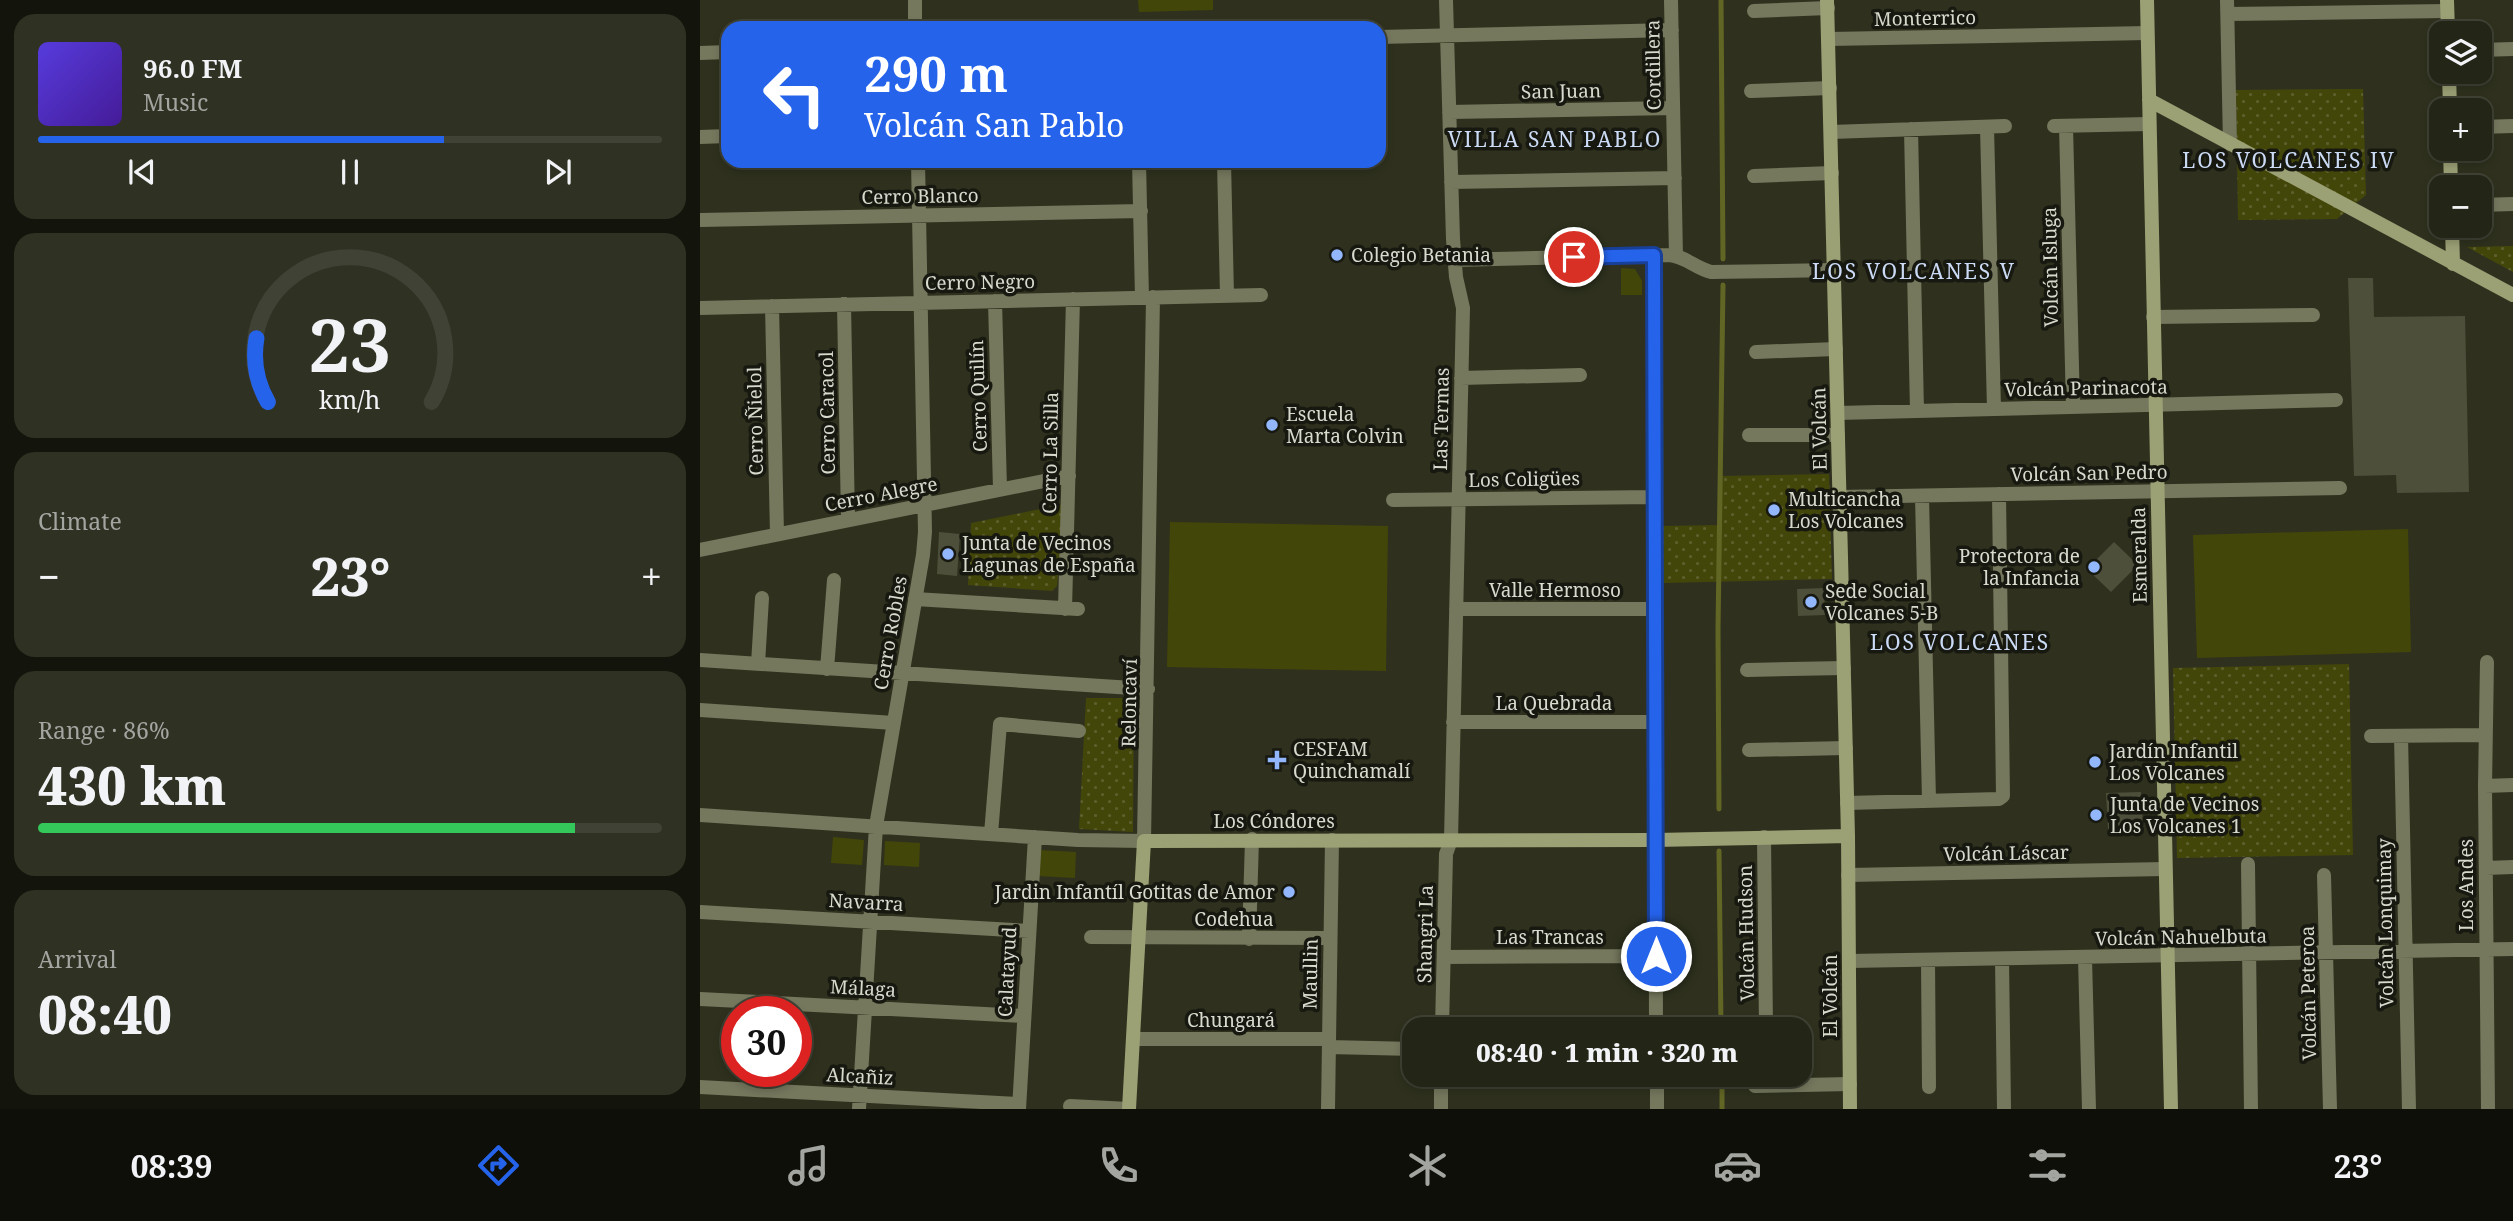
<!DOCTYPE html>
<html lang="en">
<head>
<meta charset="utf-8">
<style>
  body { margin:0; font-family:"Noto Serif",serif; background:#2f3123; color:#f1f3f6; height:100vh; display:flex; flex-direction:column; font-size:26px; white-space:nowrap }
  * { box-sizing:border-box; margin:0 }
  p { font-size:23px; color:#a3a5a1 }
  .icon { flex:none; width:38px; height:38px; fill:none; stroke:currentColor; stroke-width:2; stroke-linecap:round; stroke-linejoin:round }
  .map { position:relative; flex:1; overflow:hidden }
  .panel { display:flex; flex-direction:column; gap:14px; padding:14px; background:#13140c; width:700px }
  .panel>* { flex:none }
  .guide { position:absolute; left:21px; top:21px; width:665px; height:147px; border-radius:21px; box-shadow:0 4px 10px #0003,0 0 0 2px #404235; background:#2563eb; color:#fff; overflow:hidden }
  .controls { position:absolute; left:1729px; top:21px; display:grid; gap:14px }
  .controls a { display:grid; place-items:center; width:63px; height:63px; border-radius:14px; background:#232516; box-shadow:0 4px 10px #0003,0 0 0 2px #404235; font-size:35px }
  .speed { position:absolute; left:21px; top:996px; display:flex; gap:14px; font-size:35px; font-weight:700; text-align:center }
  .speed>* { display:grid; place-content:center; width:91px; height:91px; border-radius:50%; background:#232516; box-shadow:0 4px 10px #0003,0 0 0 2px #404235; line-height:1 }
  .speed .limit { border:10px solid #d22; background:#fff; color:#111 }
  .pin { position:absolute; display:grid; place-items:center; width:60px; height:60px; color:#fff; margin:-30px; border:4px solid #fff; border-radius:50%; box-shadow:0 2px 7px #0007 }
  .me { position:absolute; width:77px; margin:-38px; rotate:0deg; stroke-linejoin:round; filter:drop-shadow(0 0 5px #0008) }
  .turn { display:flex; align-items:center; gap:24px; height:147px; padding:0 28px; font-size:32px }
  .turn .icon { width:91px; height:91px; stroke-width:2.5 }
  .turn b { display:block; font-size:49px; line-height:60px }
  .big { font-size:52px; font-weight:800; line-height:1.1 }
  .panel .tile { flex:1; display:flex; flex-direction:column; justify-content:center; gap:10px; min-width:0; padding:0 24px; border-radius:21px; background:#2f3123 }
  .panel .dial { align-items:center; gap:0 }
  .dial svg { height:182px; overflow:visible; fill:none; stroke:#404235; stroke-width:7; stroke-linecap:round; text-anchor:middle }
  .dial text { fill:#f1f3f6; stroke:none }
  .song { display:flex; align-items:center; gap:21px }
  .cover { width:84px; height:84px; border-radius:10px; background:linear-gradient(135deg,hsl(250 70% 55%),hsl(260 70% 35%)) }
  .played { height:7px; border-radius:4px; background:linear-gradient(90deg,#2563eb 65%,#404235 65%) }
  .keys { display:flex; justify-content:space-around; direction:ltr }
  .heat { display:flex; justify-content:space-between; align-items:center; font-size:38px; direction:ltr }
  .charge { height:10px; border-radius:5px; background:linear-gradient(90deg,#34c759 86%,#404235 0) }
  .trip { position:absolute; left:702px; top:1017px; width:410px; height:70px; border-radius:21px; background:#232516; box-shadow:0 4px 10px #0003,0 0 0 2px #404235; font-weight:800; line-height:70px; text-align:center }
  .dock { display:flex; height:112px; justify-content:space-around; align-items:center; background:#0e0f09; color:#a3a5a1 }
  .dock .icon { width:49px; height:49px }
  .dock .current { color:#2563eb }
  .dock b { font-size:32px; color:#f1f3f6 }
  main { display:flex; flex:1; min-height:0 }
  .map>svg:first-child { display:block }
  .green { fill:#434609 }
  .park { fill:url(#park-dots) }
  .lines { fill:none; stroke-linecap:round; stroke-linejoin:round }
  .stream { stroke:#626624; stroke-width:5 }
  .building { fill:#4d4f3b }
  .street { stroke:#75785d; stroke-width:14 }
  .secondary { stroke:#9ca075; stroke-width:14 }
  .route-casing { stroke:#184099; stroke-width:18 }
  .route { stroke:#2563eb; stroke-width:12 }
  .poi-dot { fill:#92b7fd; stroke:#171810; stroke-width:2.5 }
  .labels { text-anchor:middle; stroke-width:7; stroke-linejoin:round; paint-order:stroke }
  .street-label { font-size:19px; fill:#d8dace; stroke:#171810 }
  .poi-label { font-size:19px; fill:#d8dace; stroke:#171810; text-anchor:start }
  .neighbourhood-label { font-size:21px; letter-spacing:2px; fill:#ccdbf5; stroke:#171810 }
</style>
</head>
<body>
<main>
<section class="panel">
<div class="tile">
<div class="song"><i class="cover"></i><div><b>96.0 FM</b><p>Music</p></div></div>
<div class="played"></div>
<div class="keys"><svg class="icon" aria-label="previous" viewBox="0 0 24 24"><path d="M18 5L8 12l10 7zM5 5v14"/></svg><svg class="icon" aria-label="pause" viewBox="0 0 24 24"><path d="M8 5v14M16 5v14"/></svg><svg class="icon" aria-label="next" viewBox="0 0 24 24"><path d="M6 5l10 7-10 7zM19 5v14"/></svg></div>
</div>
<div class="tile dial"><svg viewBox="0 0 100 80">
<path d="M14 69A42 42 0 1 1 86 69"/>
<path d="M14 69A42 42 0 0 1 9 41" stroke="#2563eb"/>
<text x="50" y="56" font-size="32" font-weight="700">23</text>
<text x="50" y="72" font-size="11">km/h</text>
</svg></div>
<div class="tile"><p>Climate</p>
<div class="heat"><a>−</a><b class="big">23°</b><a>+</a></div>
</div>
<div class="tile"><p>Range · 86%</p><b class="big">430 km</b><div class="charge"></div></div>
<div class="tile"><p>Arrival</p><b class="big">08:40</b></div>
</section>
<div class="map">
<svg width="1813" height="1109" viewBox="0 0 1813 1109">
  <defs>
    <pattern id="park-dots" width="8" height="8" patternUnits="userSpaceOnUse" patternTransform="scale(1.75)"><rect width="8" height="8" fill="#434609"/><path d="M2 2h.1M6 6h.1" fill="none" stroke="#5d602c" stroke-width="1.8" stroke-linecap="round"/></pattern>
  </defs>
  <rect width="100%" height="100%" fill="#2f311e"/>
  <path class="green" d="M438,0H513V10L439,12Z
    M921,268L935,269L942,281V295H921Z
    M470,522L688,526L686,671L467,667Z
    M1708,529L1711,652L1497,658L1493,535Z
    M133,837L164,840L162,865L131,863Z
    M185,841L220,843L219,867L184,865Z
    M338,850L376,852L375,878L337,876Z"/>
  <path class="park" d="M513,22V28H441V24Z
    M1663,89L1666,195L1637,219L1538,220L1536,90Z
    M1813,246V272L1767,247Z
    M1129,474L1132,579L963,583L962,526L1021,525L1020,476Z
    M365,504L357,586L352,591L268,585L271,523Z
    M1649,664L1653,855L1477,858L1473,668Z
    M386,698H434L433,832L379,829Z"/>
  <g class="lines">
    <path class="stream" d="M1021,0L1023,259
      M1019,809L1018,629L1023,285
      M1019,851L1021,1029
      M1022,1074V1109"/>
  </g>
  <path class="building" d="M1648,278H1673L1674,317L1765,316L1769,492L1697,493L1696,475L1654,476Z
    M239,532L260,534L257,576L237,574Z
    M1414,542L1438,565L1411,592L1387,569Z
    M1124,588L1125,615L1098,616L1097,589Z
    M1441,792L1443,828L1408,829L1406,793Z"/>
  <g class="lines">
    <path class="street" d="M215,0V28
      M971,0L976,256
      M1527,0L1530,144
      M1054,11L1128,8
      M1528,14L1747,11
      M679,37L972,30
      M1129,39L1447,33
      M1780,50L1813,49
      M0,53L28,52
      M1051,91L1130,88
      M749,112L973,108
      M1354,126L1449,124
      M1366,126L1373,407
      M1287,127L1294,409
      M1780,127L1813,126
      M1211,129L1217,411
      M1131,132L1305,126
      M0,137L28,136
      M439,161L442,298
      M524,161L527,296
      M1054,176L1132,173
      M751,182L975,178
      M1780,205L1813,204
      M0,220L441,211
      M954,255L956,1029
      M754,260L969,255C985,256 995,268 1011,272L1134,270
      M295,301L300,489
      M144,304L148,520
      M72,306L77,534
      M0,308L561,295
      M1453,317L1613,315
      M1056,352L1136,349
      M761,378L880,375
      M1138,413L1636,400
      M1049,435H1138
      M1222,496L1229,801
      M1140,497L1640,488
      M693,500L954,497
      M0,550L369,476
      M215,599L378,609
      M365,609L373,299
      M756,609H954
      M0,660L448,689
      M1787,662L1785,786L1788,1109
      M58,664L62,598
      M127,669L134,580
      M1047,670L1144,668
      M0,710L194,723
      M753,722H955
      M1671,736L1785,735
      M1701,736L1709,1109
      M1049,750L1146,748
      M1785,786L1813,785
      M1147,803L1299,799L1303,796L1299,494
      M0,815L378,840L444,841L453,297
      M291,834L300,724L379,731
      M1064,837L1066,1029
      M1548,864L1551,1109
      M1786,868L1813,867
      M1148,875L1465,869
      M1624,875L1630,1109
      M0,912L329,931
      M391,937L630,938
      M549,939L552,839
      M744,957L956,956
      M1385,958L1389,1109
      M1302,959L1304,1109
      M1228,960L1229,1087
      M1149,961L1813,949
      M0,999L324,1016
      M742,1029L746,854L751,840L763,308L756,277L753,239L746,0
      M433,1039H629
      M629,1047L714,1049
      M957,1074V1109
      M1055,1086L1150,1084
      M0,1087L319,1104
      M370,1106L429,1109
      M159,1109L176,826L223,555L225,532L218,161
      M319,1109L335,837
      M628,1109L632,840
      M741,1109V1074"/>
    <path class="secondary" d="M1127,0L1148,836L1150,1109
      M1447,0L1471,1109
      M1747,0L1748,33
      M1749,72L1750,110
      M1449,100L1813,295
      M1750,149L1751,187
      M1752,226L1753,264
      M429,1109L444,841L955,840L1148,836"/>
  </g>
  <g class="lines">
    <defs>
      <path id="route" d="M874,257L954,255L956,956"/>
    </defs>
    <use href="#route" class="route-casing"/>
    <use href="#route" class="route"/>
  </g>
  <g class="poi-dot">
    <circle cx="637" cy="255" r="7"/>
    <circle cx="572" cy="425" r="7"/>
    <circle cx="1074" cy="510" r="7"/>
    <circle cx="248" cy="554" r="7"/>
    <circle cx="1394" cy="567" r="7"/>
    <circle cx="1111" cy="602" r="7"/>
    <path d="M573.5 749.5h7v7h7v7h-7v7h-7v-7h-7v-7h7z"/>
    <circle cx="1395" cy="762" r="7"/>
    <circle cx="1396" cy="815" r="7"/>
    <circle cx="589" cy="892" r="7"/>
  </g>
  <g class="labels">
    <g class="street-label">
      <text transform="translate(1225 18) rotate(-1)" y="7">Monterrico</text>
      <text transform="translate(953 65) rotate(-91)" y="7">Cordillera</text>
      <text transform="translate(861 91) rotate(-1)" y="7">San Juan</text>
      <text transform="translate(220 196) rotate(-1)" y="7">Cerro Blanco</text>
      <text transform="translate(1350 267) rotate(-91)" y="7">Volcán Isluga</text>
      <text transform="translate(280 282) rotate(-1)" y="7">Cerro Negro</text>
      <text transform="translate(1386 388) rotate(-1)" y="7">Volcán Parinacota</text>
      <text transform="translate(278 396) rotate(-92)" y="7">Cerro Quilín</text>
      <text transform="translate(127 413) rotate(-91)" y="7">Cerro Caracol</text>
      <text transform="translate(741 419) rotate(-89)" y="7">Las Termas</text>
      <text transform="translate(55 421) rotate(-91)" y="7">Cerro Ñielol</text>
      <text transform="translate(1119 429) rotate(-91)" y="7">El Volcán</text>
      <text transform="translate(350 453) rotate(-89)" y="7">Cerro La Silla</text>
      <text transform="translate(1389 473) rotate(-1)" y="7">Volcán San Pedro</text>
      <text transform="translate(824 479) rotate(-1)" y="7">Los Coligües</text>
      <text transform="translate(181 494) rotate(-11)" y="7">Cerro Alegre</text>
      <text transform="translate(1439 555) rotate(-91)" y="7">Esmeralda</text>
      <text x="855" y="597">Valle Hermoso</text>
      <text transform="translate(190 633) rotate(-80)" y="7">Cerro Robles</text>
      <text transform="translate(429 703) rotate(-89)" y="7">Reloncaví</text>
      <text x="854" y="710">La Quebrada</text>
      <text x="574" y="828">Los Cóndores</text>
      <text transform="translate(1306 853) rotate(-1)" y="7">Volcán Láscar</text>
      <text transform="translate(1766 885) rotate(-90)" y="7">Los Andes</text>
      <text transform="translate(166 902) rotate(3)" y="7">Navarra</text>
      <text x="534" y="926">Codehua</text>
      <text transform="translate(1685 923) rotate(-91)" y="7">Volcán Lonquimay</text>
      <text transform="translate(1046 933) rotate(-91)" y="7">Volcán Hudson</text>
      <text transform="translate(725 934) rotate(-89)" y="7">Shangri La</text>
      <text x="850" y="944">Las Trancas</text>
      <text transform="translate(1481 937) rotate(-1)" y="7">Volcán Nahuelbuta</text>
      <text transform="translate(307 972) rotate(-87)" y="7">Calatayud</text>
      <text transform="translate(610 974) rotate(-89)" y="7">Maullin</text>
      <text transform="translate(163 988) rotate(3)" y="7">Málaga</text>
      <text transform="translate(1608 993) rotate(-91)" y="7">Volcán Peteroa</text>
      <text transform="translate(1130 996) rotate(-90)" y="7">El Volcán</text>
      <text x="531" y="1027">Chungará</text>
      <text transform="translate(160 1076) rotate(3)" y="7">Alcañiz</text>
    </g>
    <g class="poi-label">
      <text x="651" y="262">Colegio Betania</text>
      <text x="586" y="421">Escuela<tspan x="586" dy="22">Marta Colvin</tspan></text>
      <text x="1088" y="506">Multicancha<tspan x="1088" dy="22">Los Volcanes</tspan></text>
      <text x="262" y="550">Junta de Vecinos<tspan x="262" dy="22">Lagunas de España</tspan></text>
      <text x="1380" y="563" text-anchor="end">Protectora de<tspan x="1380" dy="22">la Infancia</tspan></text>
      <text x="1125" y="598">Sede Social<tspan x="1125" dy="22">Volcanes 5-B</tspan></text>
      <text x="593" y="756">CESFAM<tspan x="593" dy="22">Quinchamalí</tspan></text>
      <text x="1409" y="758">Jardín Infantil<tspan x="1409" dy="22">Los Volcanes</tspan></text>
      <text x="1410" y="811">Junta de Vecinos<tspan x="1410" dy="22">Los Volcanes 1</tspan></text>
      <text x="575" y="899" text-anchor="end">Jardin Infantíl Gotitas de Amor</text>
    </g>
    <g class="neighbourhood-label">
      <text x="855" y="147">VILLA SAN PABLO</text>
      <text x="1589" y="168">LOS VOLCANES IV</text>
      <text x="1214" y="279">LOS VOLCANES V</text>
      <text x="1260" y="650">LOS VOLCANES</text>
    </g>
  </g>
</svg>
<div class="controls">
<a><svg class="icon" aria-label="layers" viewBox="0 0 24 24"><path d="M12 4l9 5-9 5-9-5zM3 14l9 5 9-5"/></svg></a>
<a>+</a>
<a>−</a>
</div>
<div class="speed"><div class="limit">30</div></div>
<div class="pin" style="left:874px;top:257px;background:#d93025"><svg class="icon" aria-label="arrive" viewBox="0 0 24 24"><path d="M6 21V4h12l-3 4 3 4H6"/></svg></div>
<svg class="me" style="left:956px;top:956px" viewBox="-20 -20 40 40"><circle r="17" fill="#2563eb" stroke="#fff" stroke-width="3"/><path d="M0-11L8 9 0 5-8 9z" fill="#fff"/></svg>
<div class="trip">08:40 · 1 min · 320 m</div>
<div class="guide">
<div class="turn"><svg class="icon" aria-label="left" viewBox="0 0 24 24"><path d="M17 20v-9H6M10 6l-5 5 5 5"/></svg><div><b>290 m</b>Volcán San Pablo</div></div>
</div>
</div>
</main>
<nav class="dock">
<b>08:39</b>
<svg class="icon current" aria-label="directions" viewBox="0 0 24 24"><path d="M12 3l9 9-9 9-9-9zM9 14v-3h6M13 9l2 2-2 2"/></svg>
<svg class="icon" aria-label="music" viewBox="0 0 24 24"><path d="M9 18V5l10-2v13"/><circle cx="6" cy="18" r="3"/><circle cx="16" cy="16" r="3"/></svg>
<svg class="icon" aria-label="phone" viewBox="0 0 24 24"><path d="M5 4h4l2 5-3 2q2 4 5 5l2-3 5 2v4C11 20 4 13 5 4z"/></svg>
<svg class="icon" aria-label="climate" viewBox="0 0 24 24"><path d="M12 3v18M4 7l16 10M4 17L20 7"/></svg>
<svg class="icon" aria-label="car" viewBox="0 0 24 24"><path d="M5 17H2v-5l4-1 3-4h7l3 4 3 1v5h-3M9 17h6M6 11h13"/><circle cx="7" cy="17" r="2"/><circle cx="17" cy="17" r="2"/></svg>
<svg class="icon" aria-label="filters" viewBox="0 0 24 24"><path d="M4 7h16M4 17h16"/><circle cx="9" cy="7" r="2"/><circle cx="15" cy="17" r="2"/></svg>
<b>23°</b>
</nav>
</body>
</html>
